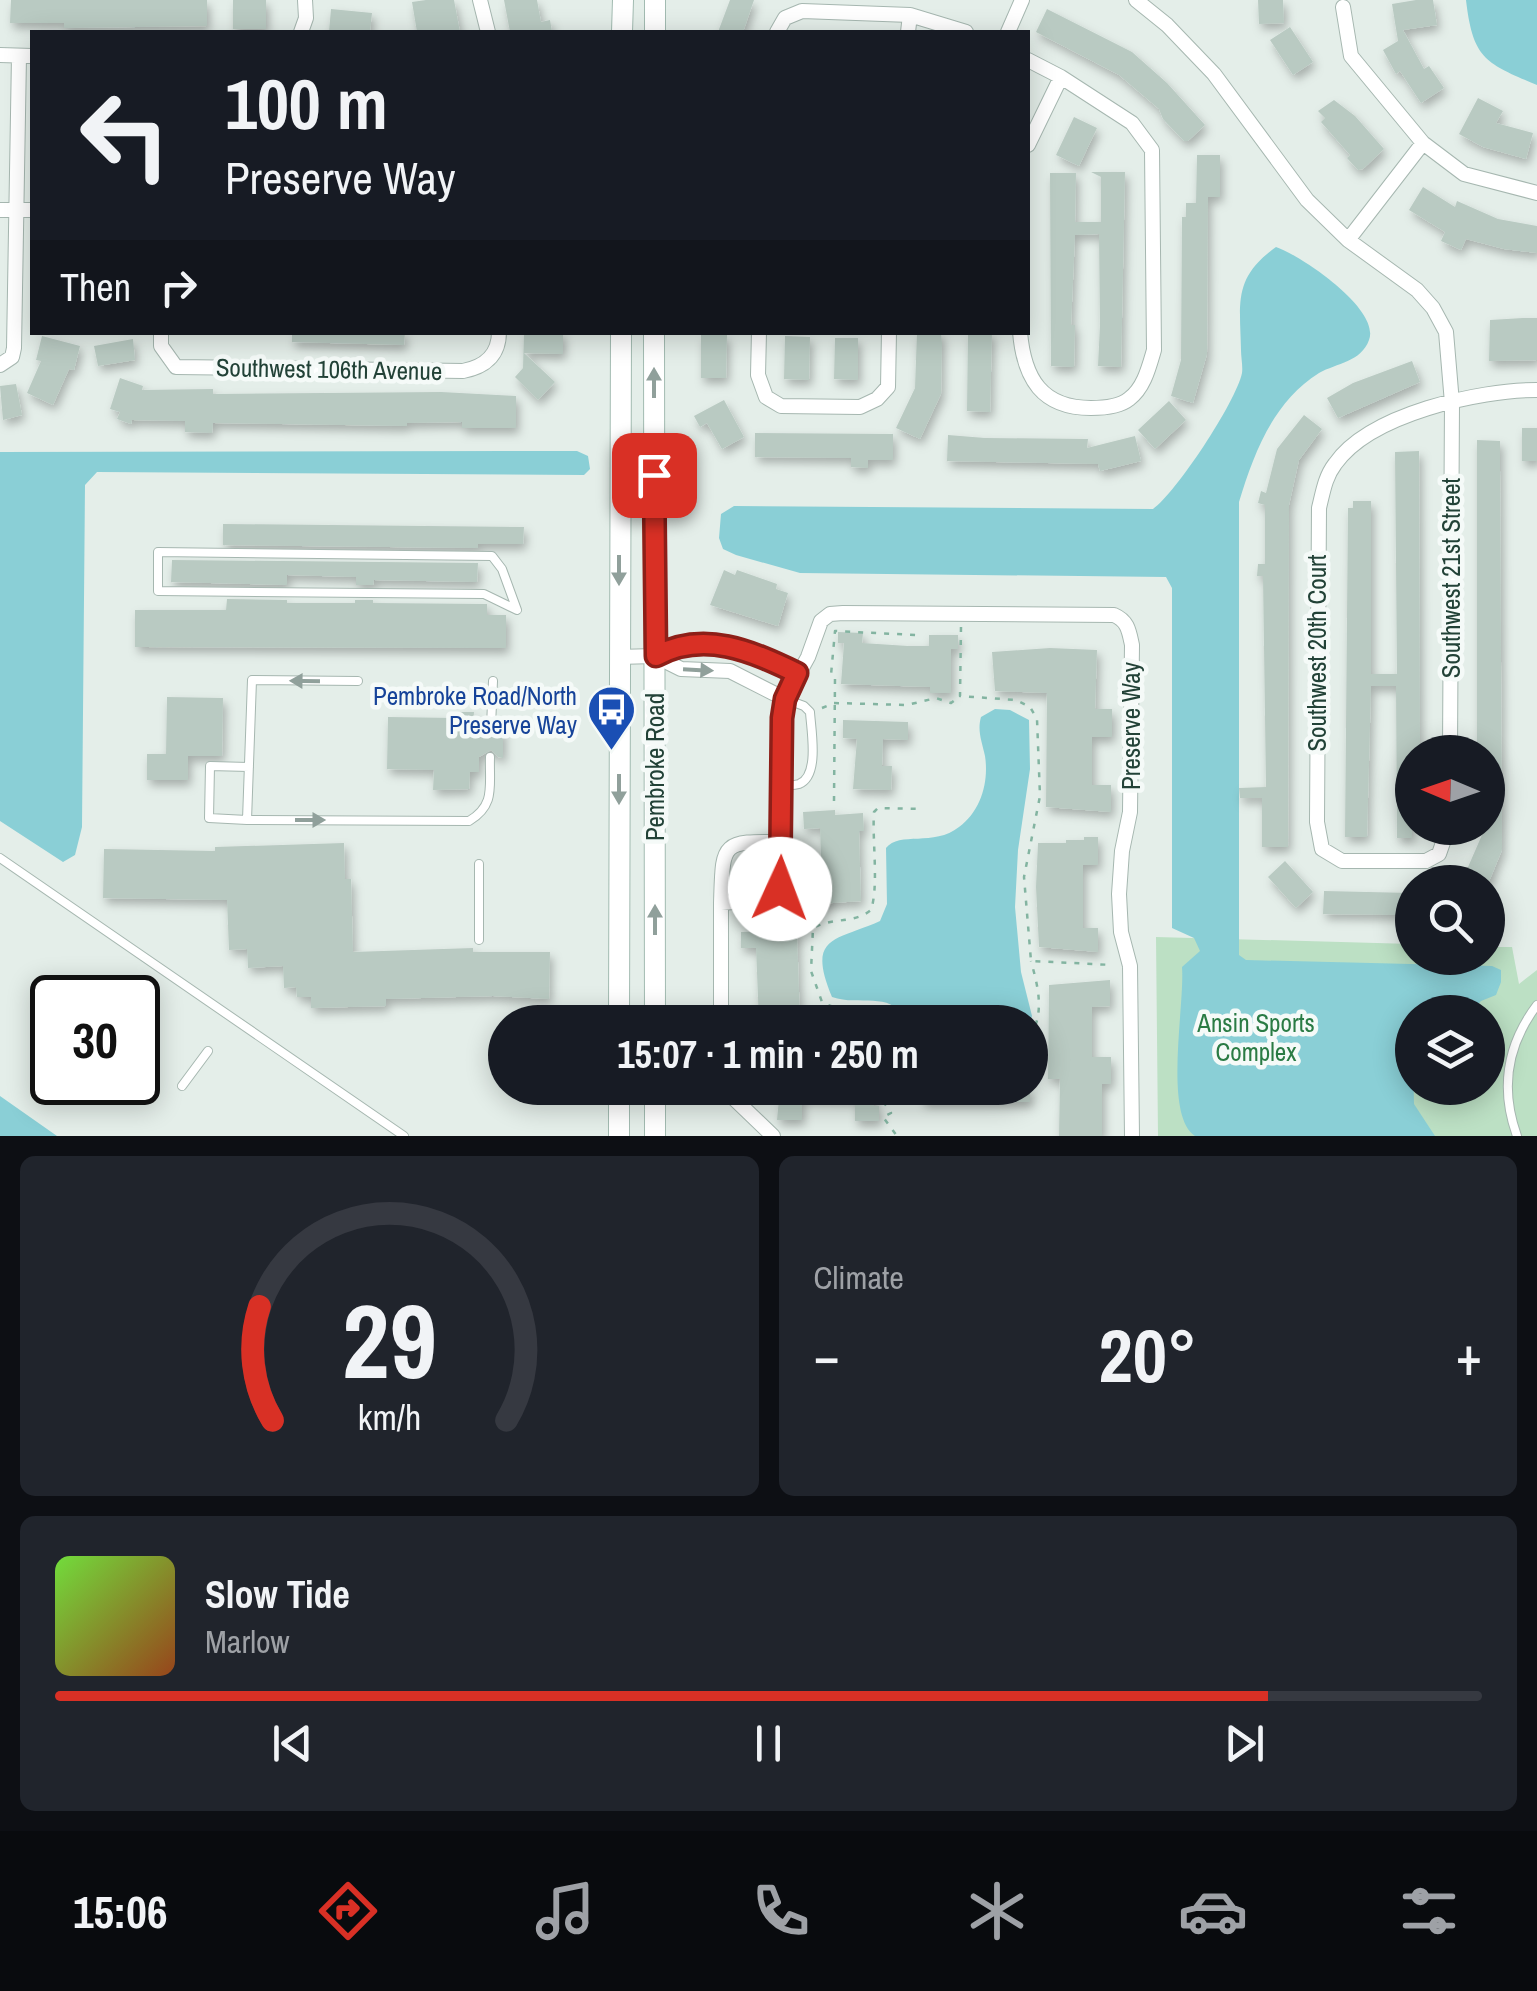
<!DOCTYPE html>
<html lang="en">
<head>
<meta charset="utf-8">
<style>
  body { margin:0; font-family:"Archivo Narrow",sans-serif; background:#20242c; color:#f1f3f6; height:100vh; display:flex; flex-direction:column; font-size:38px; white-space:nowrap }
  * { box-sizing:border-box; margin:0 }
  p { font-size:32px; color:#9ea1a6 }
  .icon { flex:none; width:55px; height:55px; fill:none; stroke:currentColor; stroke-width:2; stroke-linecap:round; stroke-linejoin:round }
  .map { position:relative; height:1136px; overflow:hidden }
  .panel { display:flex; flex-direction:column; gap:20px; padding:20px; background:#0d0f14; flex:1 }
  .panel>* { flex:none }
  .guide { position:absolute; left:30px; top:30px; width:1000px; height:305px; border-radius:0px; box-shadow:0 5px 25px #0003; background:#171b24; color:#f1f3f6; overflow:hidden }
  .needle { width:65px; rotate:272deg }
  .tools { position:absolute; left:1395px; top:735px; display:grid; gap:20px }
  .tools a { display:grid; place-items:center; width:110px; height:110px; border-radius:50%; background:#171b24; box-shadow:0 5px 25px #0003; font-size:50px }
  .speed { position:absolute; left:30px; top:975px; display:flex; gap:20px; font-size:50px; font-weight:700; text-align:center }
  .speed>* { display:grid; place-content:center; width:130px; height:130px; border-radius:50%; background:#171b24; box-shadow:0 5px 25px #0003; line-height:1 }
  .speed .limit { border:5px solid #111; border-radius:15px; background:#fff; color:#111 }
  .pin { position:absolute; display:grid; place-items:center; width:85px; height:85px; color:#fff; margin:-42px; border-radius:20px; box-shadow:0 5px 15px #0006 }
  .me { position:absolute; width:110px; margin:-55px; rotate:2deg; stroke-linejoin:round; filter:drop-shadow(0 0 8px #0008) }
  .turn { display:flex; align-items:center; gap:35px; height:210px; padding:0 30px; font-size:45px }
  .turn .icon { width:130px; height:130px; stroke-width:2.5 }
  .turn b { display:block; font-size:70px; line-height:85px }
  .then { display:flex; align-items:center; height:95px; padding:0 30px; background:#0003; gap:20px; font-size:38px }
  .big { font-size:75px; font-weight:700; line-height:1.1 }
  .panel .tile { flex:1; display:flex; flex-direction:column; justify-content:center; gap:15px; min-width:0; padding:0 35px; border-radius:15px; background:#20242c }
  .panel .dial { align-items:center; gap:0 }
  .dial svg { height:260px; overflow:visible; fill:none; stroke:#363941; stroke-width:7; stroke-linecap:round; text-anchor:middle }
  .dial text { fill:#f1f3f6; stroke:none }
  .song { display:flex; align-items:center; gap:30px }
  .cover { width:120px; height:120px; border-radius:15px; background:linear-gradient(135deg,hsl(100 70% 55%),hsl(20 70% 35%)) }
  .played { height:10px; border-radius:5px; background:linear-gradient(90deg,#d93025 85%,#363941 85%) }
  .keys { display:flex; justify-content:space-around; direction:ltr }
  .heat { display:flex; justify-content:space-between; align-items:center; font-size:55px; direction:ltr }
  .panel .tiles { flex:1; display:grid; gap:20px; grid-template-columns:1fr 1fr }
  .tile:last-child { grid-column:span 2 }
  .trip { position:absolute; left:488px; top:1005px; width:560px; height:100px; border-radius:50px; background:#171b24; box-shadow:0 5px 25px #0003; font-weight:700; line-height:100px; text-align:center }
  .dock { display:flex; height:160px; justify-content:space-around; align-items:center; background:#090b0e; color:#9ea1a6 }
  .dock .icon { width:70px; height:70px }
  .dock .selected { color:#d93025 }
  .dock b { font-size:45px; color:#f1f3f6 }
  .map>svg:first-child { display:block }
  .green { fill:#bce0c4; fill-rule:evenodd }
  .water { fill:#8acfd6 }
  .building { fill:#b9cac2; filter:url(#shadow) }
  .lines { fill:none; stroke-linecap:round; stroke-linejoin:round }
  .service-casing { stroke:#a6b7b0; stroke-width:10 }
  .minor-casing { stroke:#a6b7b0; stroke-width:16 }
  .secondary-casing { stroke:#a2bbb1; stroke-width:22 }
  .path { stroke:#83b4a1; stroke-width:2.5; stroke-dasharray:5 8; stroke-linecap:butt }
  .service { stroke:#fff; stroke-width:8 }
  .minor { stroke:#fff; stroke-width:14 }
  .secondary { stroke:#fff; stroke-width:20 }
  .oneway { fill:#90a09b }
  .route-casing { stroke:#8d1f18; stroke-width:25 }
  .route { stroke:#d93025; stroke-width:18 }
  .labels { text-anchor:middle; stroke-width:9; stroke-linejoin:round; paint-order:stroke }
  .street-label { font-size:25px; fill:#224237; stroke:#f5faf8 }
  .transit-label { font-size:25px; fill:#164399; stroke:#f5faf8; text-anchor:end }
  .park-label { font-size:25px; fill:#2a7b44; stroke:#f5faf8 }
</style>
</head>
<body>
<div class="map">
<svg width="1537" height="1136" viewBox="0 0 1537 1136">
  <defs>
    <filter id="shadow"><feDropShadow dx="3" dy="5.5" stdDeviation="5" flood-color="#0004"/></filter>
  </defs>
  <rect width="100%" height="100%" fill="#e4eee9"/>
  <path class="green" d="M1156,937L1412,944V958H1488V947H1512L1519,984L1537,970V1136H1158ZM1412,1012H1488V1088H1412Z"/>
  <path class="water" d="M1466,0H1537V85C1485,63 1473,59 1466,0Z
    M1276,247C1300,255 1381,309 1369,340C1361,362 1337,363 1319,373C1273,402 1254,453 1239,502V955L1246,960L1492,966L1501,970V982L1496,995L1481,1001L1470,1012H1412L1414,1104L1435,1136H1195C1163,1115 1185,1006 1182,967L1200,951L1194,938L1172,928V588L1166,577L800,573L736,555L723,549L719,538L721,514L734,506L1153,509C1176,493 1236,402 1242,373C1243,367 1241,357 1241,350C1240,302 1233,278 1276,247Z
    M577,451L588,456L590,469L584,475L97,472L85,485L82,827L75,855L63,862L0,821V452Z
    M995,709L1010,710L1029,720L1030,769L1018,850L1015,907L1021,972L1032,1016L1030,1022H907C891,989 862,1007 832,997C806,935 836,941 880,921L887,904L886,848C899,831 934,847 959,827C981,811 989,782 985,756C982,742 977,731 981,717Z
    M0,1096L57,1136H0Z"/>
  <path class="building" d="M11,0H207V26L64,28V23H10Z
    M233,0H266V29H233Z
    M426,0H454L460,32H417L412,2Z
    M504,0H537L541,22L550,20L552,32H510Z
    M730,0H754L743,32H718Z
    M1258,0H1283L1284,23L1259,24Z
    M1416,0H1433L1437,25L1403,30L1424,69L1429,66L1444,88L1421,103L1400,71L1396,74L1383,50L1398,41L1392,4Z
    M331,9L372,13L370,31L329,32Z
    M1047,9L1132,52L1167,83L1205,125L1188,141H1184L1163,119L1159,109L1119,75L1036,32Z
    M1290,27L1313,62L1293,75L1270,40Z
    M1478,98L1503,111L1496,123L1533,133L1526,159L1483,147L1459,134Z
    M1334,100L1355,116L1384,149L1363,169L1358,170L1347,158L1350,155L1321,122L1325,118L1318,111Z
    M1074,117L1097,128L1079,166L1056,155Z
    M1197,155H1220V197H1208L1207,354L1193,403L1171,396L1181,360L1182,217H1186V203H1196Z
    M1091,172H1125L1121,367L1098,366L1100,325L1099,234L1075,235L1071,325H1075L1074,367L1051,366L1050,173H1076L1075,222H1101V177Z
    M1423,187L1455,207L1457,201L1498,219L1537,226V253L1504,249L1466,239L1461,250L1441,241L1445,232L1409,210Z
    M1523,318H1537V360L1489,361L1490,320Z
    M292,332H405L404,345L292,342Z
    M524,332H563V354L524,353L555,382L538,400L515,377L523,368Z
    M917,332H941L942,343L941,394L920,439L896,428L915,388Z
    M968,332H992L990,412L967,411Z
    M701,335H727L726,378H701Z
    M42,336L80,346L74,370L69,369L53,405L27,393L41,361L36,360Z
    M785,336L810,337L809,380L784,379Z
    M835,338H858V380L834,379Z
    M133,339L135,360L98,366L94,346Z
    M1412,361L1420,382L1338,418L1327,398L1353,383Z
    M120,378L143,386L142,390L213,389V394L441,392L516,396V428H462V422L407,423V426L213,423L212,433L185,432V421L132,420L131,424L117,419L120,412L110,409Z
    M16,384L22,415L3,420L0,386Z
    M724,400L744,437L722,449L707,423L700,427L694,416Z
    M1169,401L1186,420L1155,449L1138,430Z
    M1304,415L1322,429L1299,460L1289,505L1288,847H1262V798H1240L1239,788L1266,787L1263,576H1257L1258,564H1265V505L1258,503L1261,491L1266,493L1277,449Z
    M1522,428H1537V461H1522Z
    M755,433L893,434V460H868V468L851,467V458L755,457Z
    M948,435L985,438L1088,439L1087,448L1135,436L1141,461L1100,471L1098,464L947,461Z
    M1477,440L1500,441V470L1502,850L1488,884L1465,874L1485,828H1488V752H1477Z
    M1419,451L1420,752H1412V838H1397L1396,686H1371L1367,837H1345L1348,508H1353V501H1371V674H1397L1395,452Z
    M223,524L524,527L523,544H478V548L223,545Z
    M172,560L478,563L477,582L374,580L373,585H356V577L287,575V585L171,582Z
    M724,570L735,575L737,570L777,584L776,589L788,593L778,626L710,605Z
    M227,599L287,600V603H355V600H373V603L487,604V615H506V648L135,647V610H226Z
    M838,632L863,633L862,643L908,646H929V635H958V649H951V693H930V687L841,684L844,643H838Z
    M1050,648L1097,650L1095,709H1112V737H1092V785H1111V812L1046,807L1047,693L995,691L992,652Z
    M167,697L223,698L222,756H188V780H147V754H166Z
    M457,712H474L473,726H484L490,733L503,726V758L498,757L491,750L479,757V772H470L469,789L433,790L434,770L387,769L388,717L456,718Z
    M843,720L908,722V740L883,739L882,766H892L891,790L853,789L857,739L843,738Z
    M835,810V815L863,813L864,831H859L861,901L804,905L803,887L821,886V857L820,828L804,829L803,812Z
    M1084,837H1098V865H1083V928H1098V952L1039,947L1036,887L1038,843H1066V840H1084Z
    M344,843L345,879H351L353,952L473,948V952H550L549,999L493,996L386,999V1006L311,1008V997H297L296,987L284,988L283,966L248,968L247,949L229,950L227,900L103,898L104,849L215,851V847Z
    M1285,861L1313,892L1296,908L1268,877Z
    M1324,891L1412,893L1411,942H1401V915L1323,914Z
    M777,931L797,932L800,1022H759L756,948H741V932Z
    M1110,980V1006L1092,1007V1057H1111V1084H1102V1136H1059L1060,1079H1048L1049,985Z
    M780,1088H874V1106H879V1121H855V1099L802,1098V1120H777Z
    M922,1088H1030V1102H922Z"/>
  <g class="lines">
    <defs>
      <path id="service" d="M158,552L492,556L502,569L517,610L484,594L158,591Z
        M358,681L252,680L247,820L469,821C496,805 489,786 490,757
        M491,726L493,681
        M782,785C787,785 793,786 799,784C820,776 811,730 810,712L804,706L785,699
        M247,820L209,818L210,766L249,767
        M0,858L404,1136
        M479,864V940
        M182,1086L208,1051
        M1517,1136C1500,1089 1506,1046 1537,1005"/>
      <path id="minor" d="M480,0L488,32
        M1136,0L1167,25L1214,74L1307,200L1348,240L1417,290L1433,308L1446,332L1452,403L1450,752
        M1343,7L1351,56L1423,143L1464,174L1537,193
        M301,32L306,18L305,0
        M777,32L785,18L802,11L910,15L966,32
        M908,32L910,15
        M1008,32L1022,0
        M0,55L32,56
        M1028,145L1061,77
        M0,210H32
        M1348,240L1423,143
        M161,332V346L176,367L463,371C484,367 499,356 499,332
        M759,332L758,375L766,397L781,406L860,407L877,399L888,387L889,332
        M1020,332C1024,379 1042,408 1091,408C1104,408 1119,407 1129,399C1144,388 1149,367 1154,350L1152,150L1132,123L1061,77L1028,60
        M0,365L12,357L14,348L19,56
        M655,656L681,669L730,671L785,699
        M618,657L655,656L681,645L720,644L752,652L797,673
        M1448,828L1439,854L1426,861H1342L1322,849L1317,822L1319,508C1323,492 1325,477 1335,464C1370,414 1479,390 1537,390
        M721,903C723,843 720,841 781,842
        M721,1022V903L773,899L780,889L785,699L808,657L821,621L830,614L843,613L1114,615C1128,621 1129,631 1132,645L1130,812L1122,851L1119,894L1121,932L1130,966L1132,1136
        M723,1088L773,1136"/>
      <path id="secondary" d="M622,32L623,0
        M655,32V0
        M654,332L655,1022
        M619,1022L621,332
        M619,1088V1136
        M655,1136V1088"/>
    </defs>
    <use href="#service" class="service-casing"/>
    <use href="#minor" class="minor-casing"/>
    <use href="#secondary" class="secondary-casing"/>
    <path class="path" d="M961,627L960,696L1016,700L1030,707L1037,719L1040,796L1024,877L1031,961L1113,965
      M822,708L834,703L907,705L936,698L951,703L959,697
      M834,801L835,679L831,675L835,631L916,635V631
      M890,1022L887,1012C864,1004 847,1016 822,1002L811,971L813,928C832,917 854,924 871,910C879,885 872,841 874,812L878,808L923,809
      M1030,1037C1045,1012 1038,987 1031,961
      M883,1088L885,1104L891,1113L883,1117L897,1136"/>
    <use href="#service" class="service"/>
    <use href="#minor" class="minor"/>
    <use href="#secondary" class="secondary"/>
  </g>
  <defs><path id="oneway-solid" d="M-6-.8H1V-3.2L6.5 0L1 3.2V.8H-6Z" transform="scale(2.5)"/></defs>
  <g class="oneway">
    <use href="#oneway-solid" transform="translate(654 383) rotate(-90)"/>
    <use href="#oneway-solid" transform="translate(619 570) rotate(90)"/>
    <use href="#oneway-solid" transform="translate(698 670) rotate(3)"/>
    <use href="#oneway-solid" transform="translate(305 681) rotate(-179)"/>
    <use href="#oneway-solid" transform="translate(619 789) rotate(90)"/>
    <use href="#oneway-solid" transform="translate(310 820)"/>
    <use href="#oneway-solid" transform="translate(655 920) rotate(-90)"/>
  </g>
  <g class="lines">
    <defs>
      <path id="route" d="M654,475L656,656C704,630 751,651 797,673L785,699L782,718L780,889"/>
    </defs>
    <use href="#route" class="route-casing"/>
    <use href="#route" class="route"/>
  </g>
  <defs>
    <symbol id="bus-pin" viewBox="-11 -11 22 30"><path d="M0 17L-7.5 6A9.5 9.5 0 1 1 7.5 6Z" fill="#1a4fb4" stroke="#f5faf8"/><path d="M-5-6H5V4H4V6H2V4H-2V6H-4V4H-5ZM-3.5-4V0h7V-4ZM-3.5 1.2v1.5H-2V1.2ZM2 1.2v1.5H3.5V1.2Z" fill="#fff"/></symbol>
  </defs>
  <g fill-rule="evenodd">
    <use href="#bus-pin" x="584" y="682" width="55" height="75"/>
  </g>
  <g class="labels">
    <g class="street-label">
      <text transform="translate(329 369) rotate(1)" y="9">Southwest 106th Avenue</text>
      <text transform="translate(1451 578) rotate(-90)" y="9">Southwest 21st Street</text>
      <text transform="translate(1317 653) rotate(-90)" y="9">Southwest 20th Court</text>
      <text transform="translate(1131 726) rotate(-90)" y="9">Preserve Way</text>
      <text transform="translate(655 767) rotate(-90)" y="9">Pembroke Road</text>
    </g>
    <g class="transit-label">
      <text x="577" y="705">Pembroke Road/North<tspan x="577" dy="29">Preserve Way</tspan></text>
    </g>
    <g class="park-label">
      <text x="1256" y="1032">Ansin Sports<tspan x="1256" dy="29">Complex</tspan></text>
    </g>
  </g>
</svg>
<div class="tools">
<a><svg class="needle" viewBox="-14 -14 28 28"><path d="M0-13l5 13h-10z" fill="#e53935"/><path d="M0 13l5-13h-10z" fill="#9ea1a6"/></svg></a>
<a><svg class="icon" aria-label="search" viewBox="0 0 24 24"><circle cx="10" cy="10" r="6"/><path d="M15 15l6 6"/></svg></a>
<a><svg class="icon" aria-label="layers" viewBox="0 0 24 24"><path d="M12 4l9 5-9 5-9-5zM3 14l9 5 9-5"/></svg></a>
</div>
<div class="speed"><div class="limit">30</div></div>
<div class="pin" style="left:654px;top:475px;background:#d93025"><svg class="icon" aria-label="arrive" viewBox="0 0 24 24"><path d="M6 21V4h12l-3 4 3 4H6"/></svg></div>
<svg class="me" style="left:780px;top:889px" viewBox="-20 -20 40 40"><circle r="19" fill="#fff"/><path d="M0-13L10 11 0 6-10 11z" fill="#d93025"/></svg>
<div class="trip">15:07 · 1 min · 250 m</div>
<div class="guide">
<div class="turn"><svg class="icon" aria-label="left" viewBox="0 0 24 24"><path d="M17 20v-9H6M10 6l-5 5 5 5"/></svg><div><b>100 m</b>Preserve Way</div></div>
<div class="then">Then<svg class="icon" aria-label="right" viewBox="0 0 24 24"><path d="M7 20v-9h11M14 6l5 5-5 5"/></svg></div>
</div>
</div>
<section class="panel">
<div class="tiles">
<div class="tile dial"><svg viewBox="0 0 100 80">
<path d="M14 69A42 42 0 1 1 86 69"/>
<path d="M14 69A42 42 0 0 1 10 34" stroke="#d93025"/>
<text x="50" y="56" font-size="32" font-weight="700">29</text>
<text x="50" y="72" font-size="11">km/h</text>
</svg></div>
<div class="tile"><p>Climate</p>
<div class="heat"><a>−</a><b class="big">20°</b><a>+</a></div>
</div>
<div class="tile">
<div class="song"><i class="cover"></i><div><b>Slow Tide</b><p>Marlow</p></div></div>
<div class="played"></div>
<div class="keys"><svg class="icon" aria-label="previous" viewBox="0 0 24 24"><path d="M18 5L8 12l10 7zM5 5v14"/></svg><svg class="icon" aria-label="pause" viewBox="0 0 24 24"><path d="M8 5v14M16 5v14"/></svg><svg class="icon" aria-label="next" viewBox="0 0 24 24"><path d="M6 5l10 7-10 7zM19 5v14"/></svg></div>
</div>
</div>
</section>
<nav class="dock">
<b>15:06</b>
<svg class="icon selected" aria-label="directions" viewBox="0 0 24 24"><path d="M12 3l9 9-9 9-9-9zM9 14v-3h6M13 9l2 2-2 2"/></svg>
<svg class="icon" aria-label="music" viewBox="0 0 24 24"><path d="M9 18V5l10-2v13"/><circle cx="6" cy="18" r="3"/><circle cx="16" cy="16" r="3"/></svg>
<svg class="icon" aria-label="phone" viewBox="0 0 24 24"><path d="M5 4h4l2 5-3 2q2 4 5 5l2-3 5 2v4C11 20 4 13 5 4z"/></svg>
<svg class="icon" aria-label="climate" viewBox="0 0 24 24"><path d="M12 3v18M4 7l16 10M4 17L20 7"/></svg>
<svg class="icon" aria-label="car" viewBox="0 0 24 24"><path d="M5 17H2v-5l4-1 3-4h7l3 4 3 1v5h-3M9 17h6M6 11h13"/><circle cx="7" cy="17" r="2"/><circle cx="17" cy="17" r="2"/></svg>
<svg class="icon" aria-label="filters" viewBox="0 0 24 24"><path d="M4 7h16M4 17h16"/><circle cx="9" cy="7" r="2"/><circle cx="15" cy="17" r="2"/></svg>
</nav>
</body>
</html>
